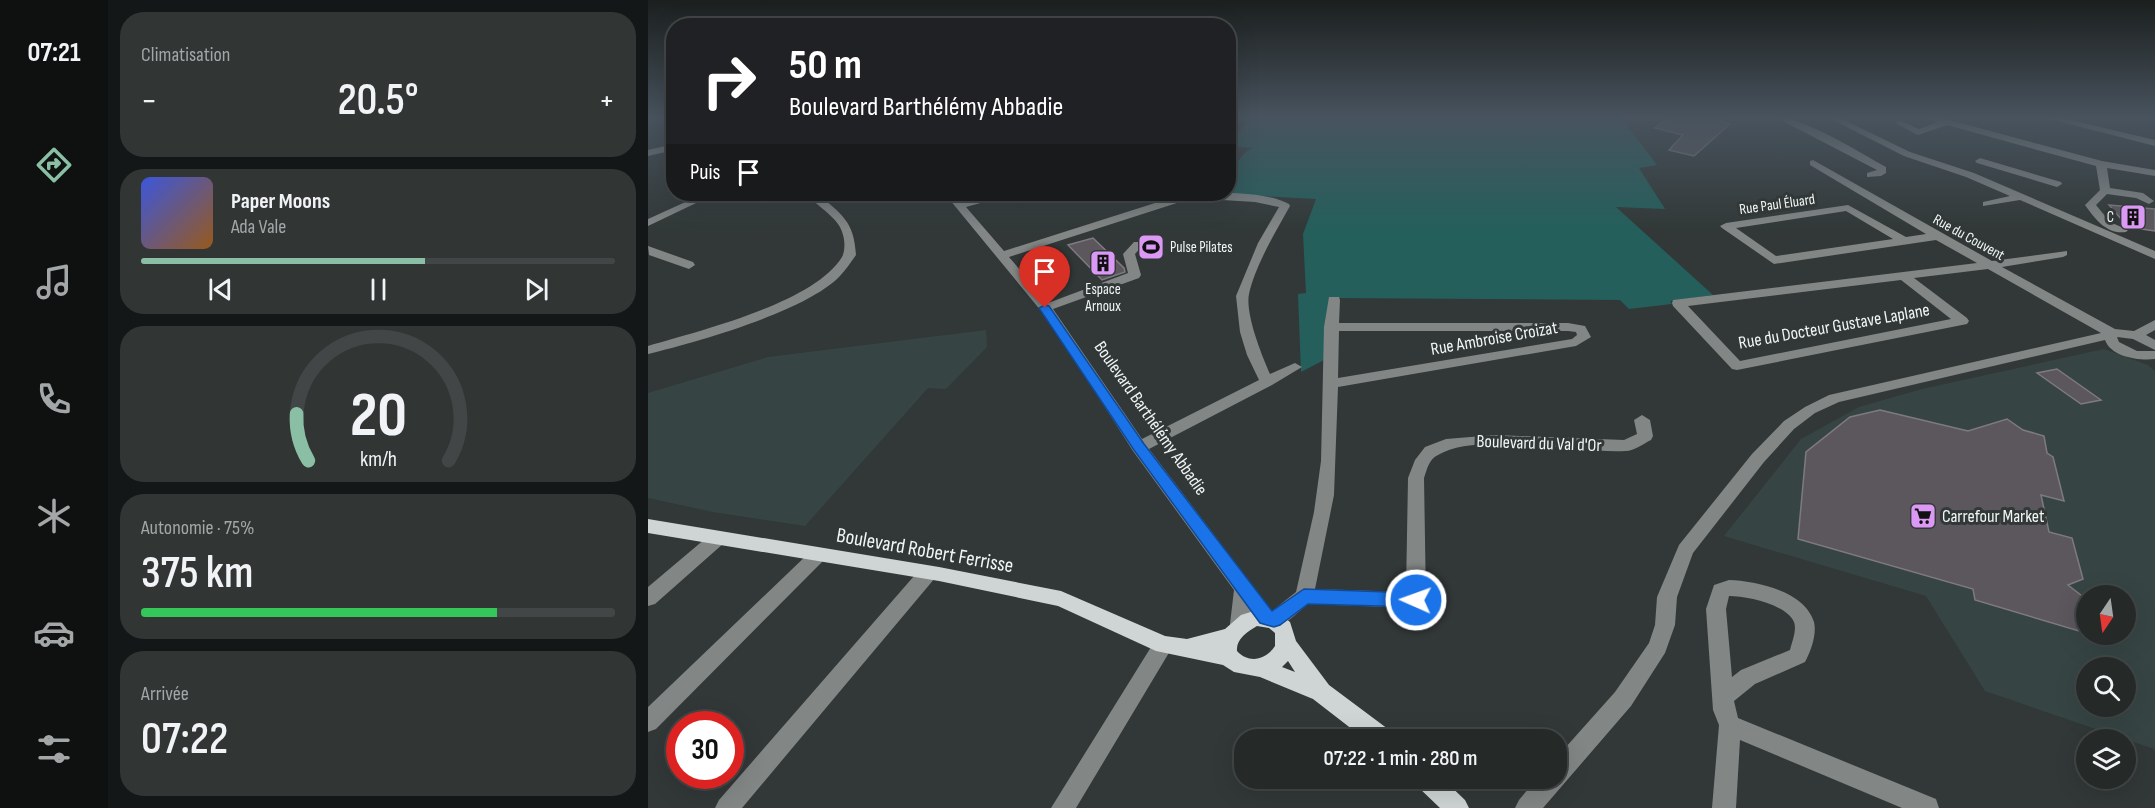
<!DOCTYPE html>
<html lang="fr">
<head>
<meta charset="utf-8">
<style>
  body { margin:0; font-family:"Sofia Sans Condensed",sans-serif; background:#313635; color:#f1f3f6; height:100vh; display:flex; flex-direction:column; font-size:22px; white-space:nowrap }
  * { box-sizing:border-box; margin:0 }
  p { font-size:20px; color:#a3a7a8 }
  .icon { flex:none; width:33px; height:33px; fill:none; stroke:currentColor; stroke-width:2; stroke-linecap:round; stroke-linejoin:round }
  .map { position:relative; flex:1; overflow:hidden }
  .panel { display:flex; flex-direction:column; gap:12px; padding:12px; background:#141717; width:540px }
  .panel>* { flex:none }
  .guide { position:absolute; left:18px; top:18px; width:570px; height:183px; border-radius:24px; box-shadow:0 6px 24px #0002,0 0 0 2px #424646; background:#202124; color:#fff; overflow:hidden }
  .needle { width:39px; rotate:193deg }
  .fabs { position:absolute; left:1428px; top:585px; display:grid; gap:12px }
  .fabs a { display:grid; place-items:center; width:60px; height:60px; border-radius:50%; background:#252a29; box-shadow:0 6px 24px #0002,0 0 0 2px #424646; font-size:30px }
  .speed { position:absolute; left:18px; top:711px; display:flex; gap:12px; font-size:30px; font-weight:700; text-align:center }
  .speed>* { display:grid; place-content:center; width:78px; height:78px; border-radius:50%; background:#252a29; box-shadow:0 6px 24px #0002,0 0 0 2px #424646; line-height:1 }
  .speed .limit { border:9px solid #d22; background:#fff; color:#111 }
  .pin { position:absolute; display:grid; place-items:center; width:51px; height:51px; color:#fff; margin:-62px -26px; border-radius:50% 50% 50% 0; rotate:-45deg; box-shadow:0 0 6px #0007 }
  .pin .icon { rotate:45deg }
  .me { position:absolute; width:66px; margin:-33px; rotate:272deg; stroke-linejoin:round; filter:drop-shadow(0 0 4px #0008) }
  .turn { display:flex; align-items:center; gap:21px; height:126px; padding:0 24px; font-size:27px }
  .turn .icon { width:78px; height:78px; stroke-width:2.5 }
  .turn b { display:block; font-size:42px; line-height:51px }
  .then { display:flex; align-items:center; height:57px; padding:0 24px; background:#0003; gap:12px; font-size:22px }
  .big { font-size:45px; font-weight:600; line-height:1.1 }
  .panel .card { flex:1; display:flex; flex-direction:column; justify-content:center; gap:9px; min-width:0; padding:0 21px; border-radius:24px; background:#313635 }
  .panel .dial { align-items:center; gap:0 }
  .dial svg { height:156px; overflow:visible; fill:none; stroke:#424646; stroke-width:7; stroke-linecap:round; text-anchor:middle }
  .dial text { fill:#f1f3f6; stroke:none }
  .song { display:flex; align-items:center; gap:18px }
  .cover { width:72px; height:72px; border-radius:9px; background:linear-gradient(135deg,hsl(230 70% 55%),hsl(30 70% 35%)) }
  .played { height:6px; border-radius:3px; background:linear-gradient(90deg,#8abfa5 60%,#424646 60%) }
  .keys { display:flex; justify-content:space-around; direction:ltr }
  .heat { display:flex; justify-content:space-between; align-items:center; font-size:33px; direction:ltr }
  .charge { height:9px; border-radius:4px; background:linear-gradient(90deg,#34c759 75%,#424646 0) }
  .trip { position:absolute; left:586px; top:729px; width:333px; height:60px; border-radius:24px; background:#252a29; box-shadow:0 6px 24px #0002,0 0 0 2px #424646; font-weight:600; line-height:60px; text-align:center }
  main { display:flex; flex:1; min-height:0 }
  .tab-bar { display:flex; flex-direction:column; width:108px; justify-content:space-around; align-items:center; background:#0f1110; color:#a3a7a8 }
  .tab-bar .icon { width:42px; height:42px }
  .tab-bar .active { color:#8abfa5 }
  .tab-bar b { font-size:27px; color:#f1f3f6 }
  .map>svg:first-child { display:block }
  .built { fill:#364544; fill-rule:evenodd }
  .green { fill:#245f5c }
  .building { fill:#5b575c; stroke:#7e7a80; stroke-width:1.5 }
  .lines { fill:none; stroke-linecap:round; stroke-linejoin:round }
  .minor { fill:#828685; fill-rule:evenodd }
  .major { fill:#ced5d4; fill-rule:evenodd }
  .route { fill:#1a73e8; stroke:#114b97; stroke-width:1.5 }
  .labels { text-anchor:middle; stroke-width:6; stroke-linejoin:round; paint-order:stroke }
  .far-street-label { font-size:15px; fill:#f1f6f5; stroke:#313837 }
  .far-poi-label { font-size:15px; fill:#f1f6f5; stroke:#313837; text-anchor:end }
  .street-label { font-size:18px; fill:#f1f6f5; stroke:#313837 }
  .poi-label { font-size:18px; fill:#f1f6f5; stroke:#313837; text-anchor:start }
  .near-street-label { font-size:21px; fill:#f1f6f5; stroke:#313837 }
</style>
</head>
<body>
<main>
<nav class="tab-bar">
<b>07:21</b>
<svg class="icon active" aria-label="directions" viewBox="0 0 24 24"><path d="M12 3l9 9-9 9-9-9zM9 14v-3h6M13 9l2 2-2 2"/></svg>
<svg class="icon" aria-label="music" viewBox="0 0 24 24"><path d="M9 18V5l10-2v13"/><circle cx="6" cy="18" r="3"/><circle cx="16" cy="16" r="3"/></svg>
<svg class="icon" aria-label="phone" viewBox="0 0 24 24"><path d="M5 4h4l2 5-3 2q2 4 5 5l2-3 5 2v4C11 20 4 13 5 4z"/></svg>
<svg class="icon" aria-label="climate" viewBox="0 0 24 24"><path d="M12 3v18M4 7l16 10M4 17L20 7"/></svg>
<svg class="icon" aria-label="car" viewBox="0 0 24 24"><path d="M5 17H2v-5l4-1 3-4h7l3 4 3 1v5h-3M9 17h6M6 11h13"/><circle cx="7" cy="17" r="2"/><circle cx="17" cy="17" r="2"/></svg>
<svg class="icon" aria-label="filters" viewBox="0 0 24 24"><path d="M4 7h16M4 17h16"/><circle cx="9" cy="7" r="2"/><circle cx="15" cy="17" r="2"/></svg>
</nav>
<section class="panel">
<div class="card"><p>Climatisation</p>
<div class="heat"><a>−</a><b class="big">20.5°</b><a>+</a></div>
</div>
<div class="card">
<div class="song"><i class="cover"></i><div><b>Paper Moons</b><p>Ada Vale</p></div></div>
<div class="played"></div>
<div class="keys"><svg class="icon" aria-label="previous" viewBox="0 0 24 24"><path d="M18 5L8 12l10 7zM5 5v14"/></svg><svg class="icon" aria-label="pause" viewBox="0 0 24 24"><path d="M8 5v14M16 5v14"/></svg><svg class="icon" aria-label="next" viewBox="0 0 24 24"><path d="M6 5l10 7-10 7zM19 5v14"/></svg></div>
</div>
<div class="card dial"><svg viewBox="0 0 100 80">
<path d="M14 69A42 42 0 1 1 86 69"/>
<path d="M14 69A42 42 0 0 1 8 45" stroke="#8abfa5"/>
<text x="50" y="56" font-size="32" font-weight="700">20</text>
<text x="50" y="72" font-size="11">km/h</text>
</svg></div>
<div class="card"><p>Autonomie · 75%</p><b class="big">375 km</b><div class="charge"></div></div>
<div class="card"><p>Arrivée</p><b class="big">07:22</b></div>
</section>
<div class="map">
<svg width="1507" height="808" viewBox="0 0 1507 808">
  <rect width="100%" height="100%" fill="#313837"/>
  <path class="built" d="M338,330L339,347L298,389L280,388L157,526L65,512L0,498V393L120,357Z
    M1456,349L1500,365L1507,371V751L1506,749L1337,691L1278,596L1076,536L1153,439L1211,407L1274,389ZM1438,596H1478V634H1438ZM1438,668H1478V706H1438Z"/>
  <path class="green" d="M581,117H977L981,128L1009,165L991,168L1017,209L968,207L1065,295L1022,301L1024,304L981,309L972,300L682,298L678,359L653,372L650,294L658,293L655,234L668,199L573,194H580C581,178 590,153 605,148L582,146L599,121L581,120Z"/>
  <path class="building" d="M1021,117H1078L1073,122L1082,124L1046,156L1021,150L1035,135L1007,128Z
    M1461,205L1507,209V231L1480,227Z
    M445,238L476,268L477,272L454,280L420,245Z
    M1409,369L1453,400L1433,404L1389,373Z
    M1232,410L1320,431L1359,419L1375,430L1396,436L1399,453L1405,457L1416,501L1393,495L1401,532L1424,538L1435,579L1420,585L1438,599V628L1431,631L1327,600L1325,589L1150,539L1158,452L1202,417Z"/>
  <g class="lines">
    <path class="minor" d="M1127,117C1156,117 1210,152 1238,167V173L1233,176L1219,177V173L1229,170Z
      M1179,117H1190L1262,152L1326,173L1507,251V259L1372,200L1335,206V202L1362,196L1318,177L1256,156Z
      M1275,117H1290L1454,161L1507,170V176L1459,168L1462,188L1495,193L1506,201L1501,204L1488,198L1459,194L1448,205L1462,222L1480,230L1478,232C1459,235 1447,219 1437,205L1452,190L1448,166L1299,125L1270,135L1247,123L1251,120L1271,129L1289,122Z
      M1394,117H1410L1507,140V146Z
      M26,144V150L0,156V150Z
      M1332,158L1413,182L1414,184L1409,187L1329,163L1327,161Z
      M1165,160L1344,261L1419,251V255L1415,257L1354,267L1467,329L1486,331L1507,320V330L1498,335L1507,340V350L1485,339L1469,337L1471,342L1489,351H1507V359C1491,361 1463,357 1457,340L1191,402L1167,413L1146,429L1116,462L1045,553L1029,597L1027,625L1017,653L983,706L895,808H867L871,800L889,778H909V757L967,692L1001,643L1007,625L1009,597L1031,545L1104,454L1136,421L1157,407L1181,395L1453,333L1340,269L1266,278L1319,318L1321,321L1319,324L1089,370L1084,369L1025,306L1024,303L1025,300L1329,263L1288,240L1126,264L1074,228L1072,226L1078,223L1200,205L1258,237L1278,234L1162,165V161ZM1198,211L1245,239L1128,256L1088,228ZM1253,280L1303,319L1092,361L1040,306Z
      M55,194H67L0,226V219Z
      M159,194H170C194,215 206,221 208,255C203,262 197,271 191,277C156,312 49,342 0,354V346C51,331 166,303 194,257C197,252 197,241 195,235C192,218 169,207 159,194Z
      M297,194H307L314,201L344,194H359L358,196L318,207L356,251L507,203L510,196H518V200C548,191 613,189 641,204L642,206C628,231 607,266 601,294C597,314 614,356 622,374L647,363L654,367L624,385L501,449L624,611L648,592L666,512L673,461L676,327L681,297H691L692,300L691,323H920L937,326L943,337L928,346L690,387L686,495L667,589L758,592L760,478L767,460L777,447L798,439L847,435L976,440L989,434L986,420L994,415L1002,420L1005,436L1003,440C995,444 986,451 978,451C931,454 829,431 790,455C781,459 779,469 776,478L778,600L775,606L768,608L660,604C639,621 624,642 603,613L599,630L592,632L585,630L582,624L586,590L485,451L403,323ZM574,200L607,202L631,207L610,243L588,296L592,332L599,355L611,380L494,439L405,309L491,278L493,275L487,254L496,244L494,242H486L475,254L480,273L400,303L361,257L532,202ZM691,331H920L928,332L929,335L924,339L690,378Z
      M0,246L45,262L47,265L41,269L1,255Z
      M70,531L76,533L79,538L76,543L7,604L0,606V587L64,533Z
      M169,549L175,551L178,556L175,561L8,729L0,732V707L163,551Z
      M280,566L287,568L289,573L287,578L94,808H67L71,800L273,568Z
      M1081,580C1108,581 1157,591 1166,622C1169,634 1163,651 1157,662L1107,684L1086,701L1090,718L1288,799L1291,808H1254L1092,740L1088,808H1064L1071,725L1065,710L1058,609L1066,585ZM1081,596C1098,596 1138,604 1146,622C1149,630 1144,642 1142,650L1093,670L1084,677L1078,609Z
      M515,636L522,639L525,645L522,651L428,808H403L508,639Z"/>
    <path class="major" d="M0,519L291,567L413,591L517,636L539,639L577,629L593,615L609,610L633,615L642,622L648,641L681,685L744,732L747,740H718L665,699L612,677L586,672L575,665L508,651L410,606L291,581L0,533ZM609,626L621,628L627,633V646C618,660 601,664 589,651C588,639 599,632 609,626ZM640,661L647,672L634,667Z
      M766,778H794L817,800L821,808H792L769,786Z"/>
  </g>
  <linearGradient id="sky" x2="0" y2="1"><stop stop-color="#1b1f1e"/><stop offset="0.51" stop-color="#48535e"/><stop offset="1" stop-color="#48535e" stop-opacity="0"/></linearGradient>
  <rect width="1507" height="230" fill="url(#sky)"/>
  <path class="route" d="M397,305L401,306L496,444L624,611L656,589L768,593L774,595L777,600L774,605L768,607L660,604L632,625L626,627L612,623L486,450L391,308Z"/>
  <defs>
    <symbol id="building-square" viewBox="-11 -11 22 22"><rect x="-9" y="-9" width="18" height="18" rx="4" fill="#db99f5" stroke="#313837"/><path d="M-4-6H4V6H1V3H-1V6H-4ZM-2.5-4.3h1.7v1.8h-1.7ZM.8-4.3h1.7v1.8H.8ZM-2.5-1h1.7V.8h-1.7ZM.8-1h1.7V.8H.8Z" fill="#111"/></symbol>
    <symbol id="stadium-square" viewBox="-11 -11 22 22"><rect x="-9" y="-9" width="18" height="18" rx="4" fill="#db99f5" stroke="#313837"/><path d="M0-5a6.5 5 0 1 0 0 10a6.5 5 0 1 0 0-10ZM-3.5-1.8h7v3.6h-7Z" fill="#111"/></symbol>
    <symbol id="supermarket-square" viewBox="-11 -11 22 22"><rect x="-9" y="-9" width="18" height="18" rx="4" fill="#db99f5" stroke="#313837"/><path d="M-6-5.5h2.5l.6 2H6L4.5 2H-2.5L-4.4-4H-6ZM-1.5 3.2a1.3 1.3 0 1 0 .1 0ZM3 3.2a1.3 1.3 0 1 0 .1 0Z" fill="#111"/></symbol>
  </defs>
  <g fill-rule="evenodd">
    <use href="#building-square" x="1470" y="202" width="30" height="30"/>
    <use href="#stadium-square" x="488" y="232" width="30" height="30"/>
    <use href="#building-square" x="440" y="248" width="30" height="30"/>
    <use href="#supermarket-square" x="1260" y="501" width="30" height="30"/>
  </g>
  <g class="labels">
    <g class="far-street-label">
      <text transform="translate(1129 204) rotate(-8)" y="5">Rue Paul Éluard</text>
      <text transform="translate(1321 237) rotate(29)" y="5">Rue du Couvent</text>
    </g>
    <g class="far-poi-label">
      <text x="1466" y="222">C</text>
      <text x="522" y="252" text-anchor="start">Pulse Pilates</text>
      <text x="455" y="294" text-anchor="middle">Espace<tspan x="455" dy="17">Arnoux</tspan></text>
    </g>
    <g class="street-label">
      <text transform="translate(1186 326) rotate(-10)" y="6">Rue du Docteur Gustave Laplane</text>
      <text transform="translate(846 338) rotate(-10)" y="6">Rue Ambroise Croizat</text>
      <text transform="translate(503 418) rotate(55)" y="6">Boulevard Barthélémy Abbadie</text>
      <text transform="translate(891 443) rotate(2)" y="6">Boulevard du Val d'Or</text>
    </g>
    <g class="poi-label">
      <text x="1294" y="522">Carrefour Market</text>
    </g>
    <g class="near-street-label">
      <text transform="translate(277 550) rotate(10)" y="7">Boulevard Robert Ferrisse</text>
    </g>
  </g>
</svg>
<div class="fabs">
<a><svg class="needle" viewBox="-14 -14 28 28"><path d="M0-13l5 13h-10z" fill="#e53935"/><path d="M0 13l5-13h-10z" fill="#a3a7a8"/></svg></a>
<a><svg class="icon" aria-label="search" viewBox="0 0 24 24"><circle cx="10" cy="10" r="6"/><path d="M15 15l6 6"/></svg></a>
<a><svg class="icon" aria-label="layers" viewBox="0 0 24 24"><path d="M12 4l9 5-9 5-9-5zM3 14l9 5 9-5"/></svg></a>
</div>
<div class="speed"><div class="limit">30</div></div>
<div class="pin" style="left:397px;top:308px;background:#d93025"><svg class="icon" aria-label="arrive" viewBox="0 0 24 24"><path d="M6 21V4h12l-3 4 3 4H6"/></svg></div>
<svg class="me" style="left:768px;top:600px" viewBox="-20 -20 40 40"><circle r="17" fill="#1a73e8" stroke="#fff" stroke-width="3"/><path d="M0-11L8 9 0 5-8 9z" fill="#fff"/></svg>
<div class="trip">07:22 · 1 min · 280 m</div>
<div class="guide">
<div class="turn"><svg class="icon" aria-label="right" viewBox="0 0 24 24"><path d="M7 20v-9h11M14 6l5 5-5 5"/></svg><div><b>50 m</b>Boulevard Barthélémy Abbadie</div></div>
<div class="then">Puis<svg class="icon" aria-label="arrive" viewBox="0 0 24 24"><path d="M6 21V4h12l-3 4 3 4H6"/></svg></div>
</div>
</div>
</main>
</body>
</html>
